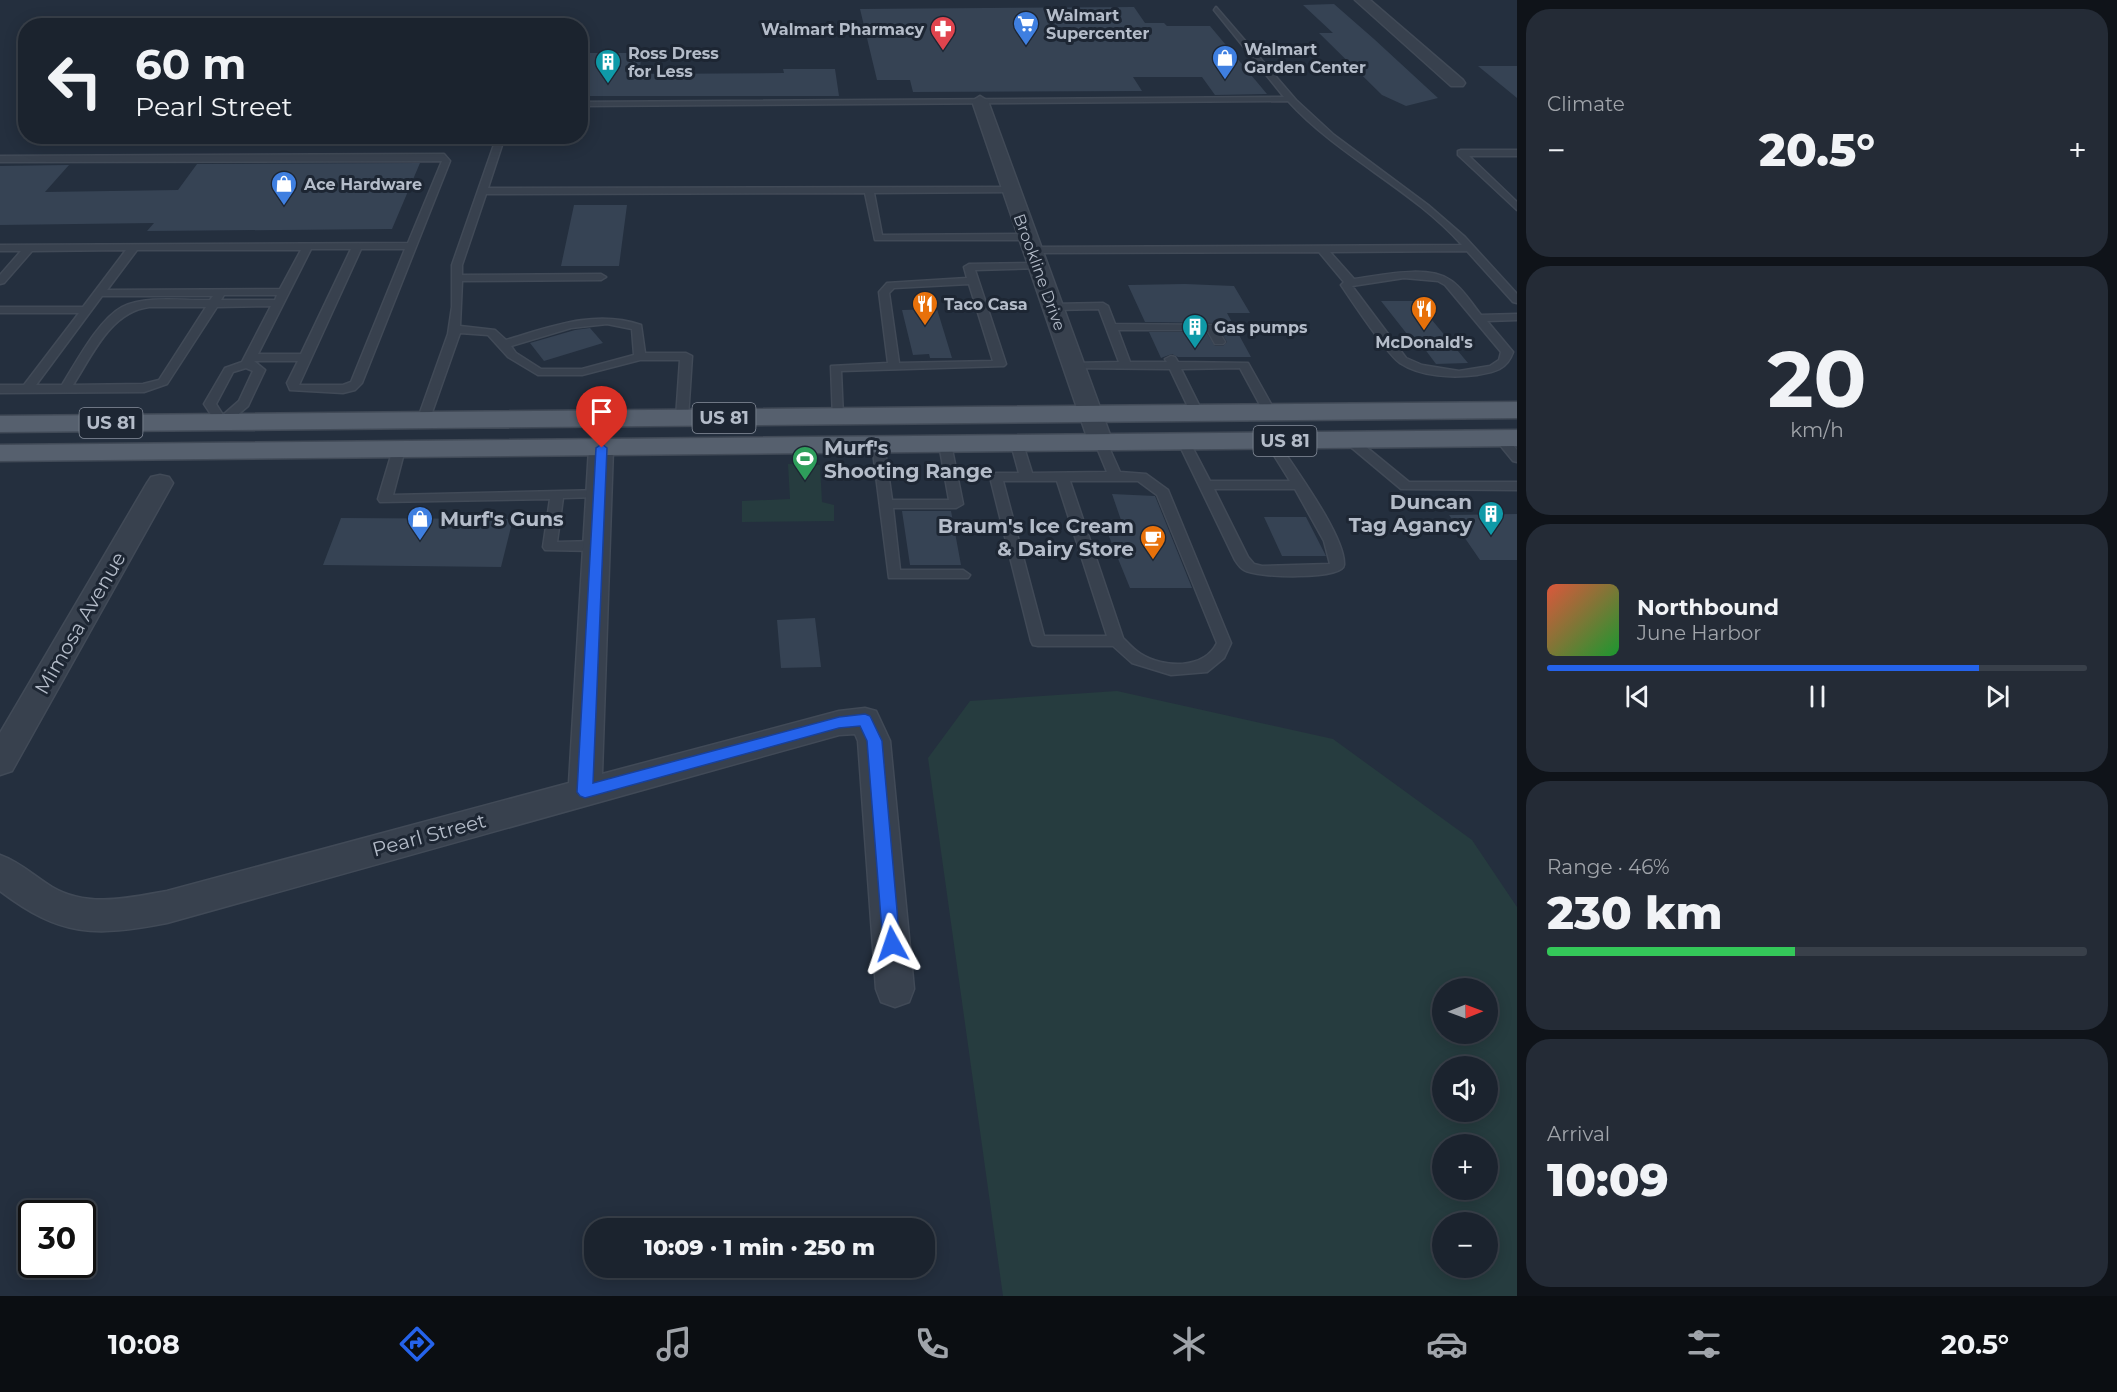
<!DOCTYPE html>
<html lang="en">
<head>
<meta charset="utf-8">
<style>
  body { margin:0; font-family:Montserrat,sans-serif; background:#242b36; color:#f1f3f6; height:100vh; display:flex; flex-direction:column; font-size:22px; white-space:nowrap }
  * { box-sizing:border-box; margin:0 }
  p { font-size:20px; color:#a0a4aa }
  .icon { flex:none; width:33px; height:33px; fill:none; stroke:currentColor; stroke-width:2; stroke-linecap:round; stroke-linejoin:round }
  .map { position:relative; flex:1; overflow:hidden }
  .drawer { display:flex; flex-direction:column; gap:9px; padding:9px; background:#0f1319; width:600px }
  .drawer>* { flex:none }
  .top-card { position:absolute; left:18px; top:18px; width:570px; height:126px; border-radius:24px; box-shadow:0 3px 15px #0003,0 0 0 2px #39404a; background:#1b232e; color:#f1f3f6; overflow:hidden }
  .needle { width:39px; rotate:89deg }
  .fabs { position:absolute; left:1432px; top:978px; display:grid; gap:12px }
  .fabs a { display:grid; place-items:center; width:66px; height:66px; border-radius:50%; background:#1b232e; box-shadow:0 3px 15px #0003,0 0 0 2px #39404a; font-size:30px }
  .speed { position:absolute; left:18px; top:1200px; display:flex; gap:12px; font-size:30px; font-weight:700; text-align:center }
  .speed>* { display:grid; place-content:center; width:78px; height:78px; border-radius:50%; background:#1b232e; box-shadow:0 3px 15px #0003,0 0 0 2px #39404a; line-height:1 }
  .speed .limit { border:3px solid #111; border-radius:9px; background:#fff; color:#111 }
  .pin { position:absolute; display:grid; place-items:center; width:51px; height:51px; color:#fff; margin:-62px -26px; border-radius:50% 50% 50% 0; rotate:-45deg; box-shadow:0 0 6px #0007 }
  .pin .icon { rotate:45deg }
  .me { position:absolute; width:66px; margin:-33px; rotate:355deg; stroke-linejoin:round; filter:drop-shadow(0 0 4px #0008) }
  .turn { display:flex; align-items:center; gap:21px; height:126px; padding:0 18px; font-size:27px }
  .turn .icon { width:78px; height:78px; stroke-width:2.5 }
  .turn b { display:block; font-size:42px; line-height:51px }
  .big { font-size:45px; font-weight:800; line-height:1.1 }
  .drawer .widget { flex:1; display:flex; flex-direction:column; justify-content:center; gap:9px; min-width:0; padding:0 21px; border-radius:24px; background:#242b36 }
  .drawer .dial { align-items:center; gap:0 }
  .dial b { font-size:78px; line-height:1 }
  .song { display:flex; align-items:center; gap:18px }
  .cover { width:72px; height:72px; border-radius:9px; background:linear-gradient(135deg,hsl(10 70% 55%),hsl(130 70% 35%)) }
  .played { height:6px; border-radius:3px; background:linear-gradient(90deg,#2563eb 80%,#39404a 80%) }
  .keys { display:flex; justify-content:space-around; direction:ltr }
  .heat { display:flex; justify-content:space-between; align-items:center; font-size:33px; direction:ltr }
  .charge { height:9px; border-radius:4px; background:linear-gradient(90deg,#34c759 46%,#39404a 0) }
  .trip { position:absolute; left:584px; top:1218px; width:351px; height:60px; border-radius:24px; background:#1b232e; box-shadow:0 3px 15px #0003,0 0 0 2px #39404a; font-weight:800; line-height:60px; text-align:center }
  .dock { display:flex; height:96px; justify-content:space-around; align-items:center; background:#0b0e12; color:#a0a4aa }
  .dock .icon { width:42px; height:42px }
  .dock .on { color:#2563eb }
  .dock b { font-size:27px; color:#f1f3f6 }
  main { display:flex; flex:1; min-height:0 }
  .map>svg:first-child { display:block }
  .green { fill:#263c3f; fill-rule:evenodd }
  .building { fill:#364354 }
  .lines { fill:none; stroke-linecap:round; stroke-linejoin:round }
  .service-casing { stroke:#414a57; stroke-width:3 }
  .minor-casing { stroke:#414a57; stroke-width:3 }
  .primary-casing { stroke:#414a57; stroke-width:3 }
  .service { fill:#38414e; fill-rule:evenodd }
  .minor { fill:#38414e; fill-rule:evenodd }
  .primary { fill:#56606e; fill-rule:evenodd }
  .route { fill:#2563eb; stroke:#184099; stroke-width:1.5 }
  .labels { text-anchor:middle; stroke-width:6; stroke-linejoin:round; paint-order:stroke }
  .far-poi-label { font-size:16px; font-weight:bold; fill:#b4bcc9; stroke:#1d2633; text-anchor:start }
  .far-street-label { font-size:16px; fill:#b4bcc9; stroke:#1d2633 }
  .shield { fill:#1d2633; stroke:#878f9c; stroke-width:1.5 }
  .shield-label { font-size:18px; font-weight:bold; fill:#b4bcc9 }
  .poi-label { font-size:20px; font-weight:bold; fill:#b4bcc9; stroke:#1d2633; text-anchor:start }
  .street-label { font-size:20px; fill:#b4bcc9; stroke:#1d2633 }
</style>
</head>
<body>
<main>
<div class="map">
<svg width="1517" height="1296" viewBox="0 0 1517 1296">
  <rect width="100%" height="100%" fill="#242f3e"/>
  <path class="green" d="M788,464L820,465L822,502L834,505V521L742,522V501L790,499Z
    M1117,691L1333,739L1472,840L1517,907V1296H1003L928,758L970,701ZM1443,988H1488V1034H1443ZM1443,1066H1488V1112H1443ZM1443,1144H1488V1190H1443ZM1443,1222H1488V1268H1443Z"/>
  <path class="building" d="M1334,4L1374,39L1438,98L1406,106L1382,95L1319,33H1333L1303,5Z
    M1134,7L1145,23H1164L1167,26H1210L1267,94L1215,95L1202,77H1133L1142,91L913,92L910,80H877L860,9Z
    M580,53H642L639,74L784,73L783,69H835L839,96H580Z
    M1478,66H1517V98Z
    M420,163L392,229L147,231L154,223L0,225V166L69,165L45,192L178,190L197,164Z
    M574,205H627L619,266H561Z
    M1185,284L1234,286L1250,313H1227L1251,357H1178L1172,354L1161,358L1149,332H1206L1215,346H1223L1227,342L1215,323L1145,322L1128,285Z
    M1381,301H1416L1468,363L1436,364L1424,348H1418Z
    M937,309L952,358H930L929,354L913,355L902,310Z
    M590,328L603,343L544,361L530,343L575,330Z
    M1112,494L1155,496L1192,588H1130L1108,534L1122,523Z
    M902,511H951L961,565H910Z
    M1517,514V560H1480L1449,515Z
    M1264,517H1306L1326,556H1282Z
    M341,518L513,519L501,567L323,565Z
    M815,618L821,667L781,668L777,620Z"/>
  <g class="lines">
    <defs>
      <path id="service" d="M1216,7L1296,100L1334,135L1428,205L1465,237L1517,294V303L1513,302L1467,251L1330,252L1354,279C1379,276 1427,264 1450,280C1462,287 1472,304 1481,315L1517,314V320L1487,321L1513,352C1507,370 1494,372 1477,375C1453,378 1421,377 1400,363C1388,355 1351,300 1341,285L1344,282L1319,252L1033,253L1028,250L1033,247L1462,245C1412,189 1339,157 1288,101L580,106V102L1284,97L1214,10ZM1404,278L1438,281L1445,285L1501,352L1499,360L1490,366L1459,371L1422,365L1406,358L1352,286Z
        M497,136H505L488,188L1010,187L1013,188V192L874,193L882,235L1028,234L1033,237L1028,240H875L865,193L486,194L462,265V275L601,274L606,277L601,280L462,281L460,326L495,330L506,340C550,327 595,309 641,325L645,353H686L692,356L688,418L682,422L676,418L680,360H640L582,375H538L508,357L488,335L460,333L429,421L423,425L419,424L417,421L448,334L452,307V265ZM607,324L632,329L634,355L582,369H541L516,353L511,346L571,328Z
        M1461,150H1517V156H1469L1517,202V210L1458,155V151Z
        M444,154L450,161L362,383L355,390L343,393L290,390L287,383L298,361H254L265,370L248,406L226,425H218L204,404L225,368L242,362L271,306L217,307L167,384L144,392L0,393V385H24L79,313H0V307H83L126,250L32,251L4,283L0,284V275L21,251H0V245L408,243L442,161L0,162V156ZM311,249H351L301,354H258ZM361,249H405L351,382L343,385H299ZM137,250H301L280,289L107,290ZM224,295H277L275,300H221ZM102,296H213L210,300C183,301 147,295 122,307C98,320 76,363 62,385H36ZM149,307H206L159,380L143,384L73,385C92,356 110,312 149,307ZM246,368L253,371L239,401L223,415L216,404L233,372Z
        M1038,263L1042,264V268L975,270L1006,364L1004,366L841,371L843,417L837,421L833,420L831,366L888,363L879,292L887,283L967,278L964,267L969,264ZM969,284L993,361L899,363L889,293L894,288Z
        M1103,303L1108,306L1115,324L1215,325L1225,342L1223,344H1215L1207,330H1118L1130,362H1167L1165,359L1171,356L1175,357L1178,362L1248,363L1276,413L1274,416H1266L1240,368L1181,369L1203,413L1197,417L1191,413L1170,369L1070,368V364L1074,363L1119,362L1099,309L1053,310L1048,307L1053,304Z
        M1501,435L1505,436L1517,450V462L1513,461L1495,439Z
        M1350,436L1354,437L1409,482H1517V490L1401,489L1346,443L1344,440L1346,437Z
        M1271,437L1277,441C1293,466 1346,537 1344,565C1343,580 1256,578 1244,570C1240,568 1237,563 1235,560L1178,442L1184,438L1188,439L1210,481H1290L1265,441ZM1214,489H1295L1324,541L1330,564L1262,566L1254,564L1248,557Z
        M1101,439L1107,443L1120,472L1146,474L1168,490L1231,643L1224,658L1207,672L1171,675L1132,663L1113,646H1038L1033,645L1031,641L990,477L996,473H1019L1011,444L1017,440L1023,444L1032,473L1107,472L1095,443ZM1003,481H1057L1107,636H1044ZM1070,481H1138L1157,495L1217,643C1204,670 1163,668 1141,654C1134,650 1128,643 1123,638Z
        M878,440L884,444L892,500H949L939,444L945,440L951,444L963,504L956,508H893L900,570H963L970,575L968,578H889L872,444Z
        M399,445L405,449L393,495L604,490L606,493L599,497L563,498L557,542L597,541L604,546L597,551L545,550L543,547L550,499L380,502L378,499L393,449Z"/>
      <path id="minor" d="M1355,0H1370L1463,80L1465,83L1463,86H1451Z
        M980,96L988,101L1113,443L1110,448L1101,451L1092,448L1089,443L972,101Z
        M601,440L610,443L613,448L602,774L839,711L865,708L876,711L890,741L914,989L909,1002L895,1007L881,1002L876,989L858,741L855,734L839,735L167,923C94,937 61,937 0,891V855C20,862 34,876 52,887C88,908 128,898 167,891L569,783L589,448L592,443Z
        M160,475L169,477L173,483L12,771L0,775V733L147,483L151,477Z"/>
      <path id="primary" d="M1517,402V418L0,432V416Z
        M1517,430V446L0,461V445Z"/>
    </defs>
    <use href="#service" class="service-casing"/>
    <use href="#minor" class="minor-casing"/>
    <use href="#primary" class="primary-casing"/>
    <use href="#service" class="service"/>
    <use href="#minor" class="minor"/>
    <use href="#primary" class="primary"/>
  </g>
  <path class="route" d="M602,444L607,448L593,783L839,717L865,714L870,716L882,741L900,944L898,949L892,951L886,949L883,944L867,741L860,726L839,728L585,798L580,796L577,792L596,448Z"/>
  <defs>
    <symbol id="supermarket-pin" viewBox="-11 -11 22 30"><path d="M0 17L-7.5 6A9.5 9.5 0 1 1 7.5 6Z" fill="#3f7fe0" stroke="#1d2633"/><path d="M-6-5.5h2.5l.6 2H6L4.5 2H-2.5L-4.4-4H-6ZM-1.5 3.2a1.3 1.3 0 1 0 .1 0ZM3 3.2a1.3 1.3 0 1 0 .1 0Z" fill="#fff"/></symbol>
    <symbol id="pharmacy-pin" viewBox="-11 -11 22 30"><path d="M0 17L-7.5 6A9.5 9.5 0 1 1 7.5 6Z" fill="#e0444e" stroke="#1d2633"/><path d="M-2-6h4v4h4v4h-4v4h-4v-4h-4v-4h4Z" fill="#fff"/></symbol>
    <symbol id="shop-pin" viewBox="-11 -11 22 30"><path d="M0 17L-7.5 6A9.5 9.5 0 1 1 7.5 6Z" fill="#3f7fe0" stroke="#1d2633"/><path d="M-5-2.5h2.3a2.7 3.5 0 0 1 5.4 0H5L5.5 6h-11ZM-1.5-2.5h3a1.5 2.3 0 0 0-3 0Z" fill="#fff"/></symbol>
    <symbol id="building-pin" viewBox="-11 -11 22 30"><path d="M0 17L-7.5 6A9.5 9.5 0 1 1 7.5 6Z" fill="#0f9aa8" stroke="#1d2633"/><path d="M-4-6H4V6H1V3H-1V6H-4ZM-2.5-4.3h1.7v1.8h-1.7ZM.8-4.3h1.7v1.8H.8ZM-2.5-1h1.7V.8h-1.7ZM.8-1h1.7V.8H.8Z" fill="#fff"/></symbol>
    <symbol id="restaurant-pin" viewBox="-11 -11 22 30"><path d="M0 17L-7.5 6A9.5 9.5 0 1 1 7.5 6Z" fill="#e8710a" stroke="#1d2633"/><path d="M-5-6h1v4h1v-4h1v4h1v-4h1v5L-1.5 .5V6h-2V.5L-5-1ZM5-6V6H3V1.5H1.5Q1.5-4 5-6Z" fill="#fff"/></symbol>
    <symbol id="stadium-pin" viewBox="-11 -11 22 30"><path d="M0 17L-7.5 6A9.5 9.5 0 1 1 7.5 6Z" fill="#2e9e5b" stroke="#1d2633"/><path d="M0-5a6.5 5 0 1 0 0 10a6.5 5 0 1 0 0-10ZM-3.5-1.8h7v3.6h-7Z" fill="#fff"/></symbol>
    <symbol id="cafe-pin" viewBox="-11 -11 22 30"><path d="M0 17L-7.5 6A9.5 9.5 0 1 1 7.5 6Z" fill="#e8710a" stroke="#1d2633"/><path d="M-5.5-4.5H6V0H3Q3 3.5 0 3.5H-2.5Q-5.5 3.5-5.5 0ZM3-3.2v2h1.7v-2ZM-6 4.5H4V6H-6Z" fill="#fff"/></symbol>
  </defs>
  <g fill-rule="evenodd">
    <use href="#supermarket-pin" x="1011" y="9" width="30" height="40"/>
    <use href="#pharmacy-pin" x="928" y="14" width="30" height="40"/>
    <use href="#shop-pin" x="1210" y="43" width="30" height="40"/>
    <use href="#building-pin" x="593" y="47" width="30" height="40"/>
    <use href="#shop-pin" x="269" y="169" width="30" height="40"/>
    <use href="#restaurant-pin" x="910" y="289" width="30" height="40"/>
    <use href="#restaurant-pin" x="1409" y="294" width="30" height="40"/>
    <use href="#building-pin" x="1180" y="312" width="30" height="40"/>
    <use href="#stadium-pin" x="790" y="444" width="30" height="40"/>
    <use href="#building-pin" x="1476" y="499" width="30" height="40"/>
    <use href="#shop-pin" x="405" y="504" width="30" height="40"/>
    <use href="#cafe-pin" x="1138" y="523" width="30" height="40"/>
  </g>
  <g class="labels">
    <g class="far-poi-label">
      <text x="1046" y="21">Walmart<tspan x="1046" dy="18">Supercenter</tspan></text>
      <text x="924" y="35" text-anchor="end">Walmart Pharmacy</text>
      <text x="1244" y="55">Walmart<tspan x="1244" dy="18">Garden Center</tspan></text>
      <text x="628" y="59">Ross Dress<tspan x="628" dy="18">for Less</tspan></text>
      <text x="304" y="190">Ace Hardware</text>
      <text x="944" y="310">Taco Casa</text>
      <text x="1214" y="333">Gas pumps</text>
      <text x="1424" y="348" text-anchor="middle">McDonald's</text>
    </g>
    <g class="far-street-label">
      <text transform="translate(1040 272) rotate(70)" y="6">Brookline Drive</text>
    </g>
    <g class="shield">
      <rect x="692.5" y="403" width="63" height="30" rx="4.5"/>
      <rect x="79.5" y="408" width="63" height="30" rx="4.5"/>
      <rect x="1253.5" y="426" width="63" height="30" rx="4.5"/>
    </g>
    <g class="shield-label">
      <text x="724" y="424">US 81</text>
      <text x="111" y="429">US 81</text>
      <text x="1285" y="447">US 81</text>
    </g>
    <g class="poi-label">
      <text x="824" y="455">Murf's<tspan x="824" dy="23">Shooting Range</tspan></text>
      <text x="1472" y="509" text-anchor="end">Duncan<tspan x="1472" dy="23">Tag Agancy</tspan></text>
      <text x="440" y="526">Murf's Guns</text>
      <text x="1134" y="533" text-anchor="end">Braum's Ice Cream<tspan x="1134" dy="23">&amp; Dairy Store</tspan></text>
    </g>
    <g class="street-label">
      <text transform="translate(80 623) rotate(-60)" y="7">Mimosa Avenue</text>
      <text transform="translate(429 835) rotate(-15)" y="7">Pearl Street</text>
    </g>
  </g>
</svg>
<div class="fabs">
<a><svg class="needle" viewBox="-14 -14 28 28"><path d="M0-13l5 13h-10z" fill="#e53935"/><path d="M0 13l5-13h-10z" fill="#a0a4aa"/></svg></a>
<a><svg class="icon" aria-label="sound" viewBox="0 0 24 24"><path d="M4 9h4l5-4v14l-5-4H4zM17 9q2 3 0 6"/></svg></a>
<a>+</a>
<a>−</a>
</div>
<div class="speed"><div class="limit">30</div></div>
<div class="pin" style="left:602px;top:448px;background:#d93025"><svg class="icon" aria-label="arrive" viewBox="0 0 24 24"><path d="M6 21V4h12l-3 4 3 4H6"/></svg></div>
<svg class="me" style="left:892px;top:944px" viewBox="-20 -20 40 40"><path d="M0-17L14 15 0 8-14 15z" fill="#2563eb" stroke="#fff" stroke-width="4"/></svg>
<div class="trip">10:09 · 1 min · 250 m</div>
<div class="top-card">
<div class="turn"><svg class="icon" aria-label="left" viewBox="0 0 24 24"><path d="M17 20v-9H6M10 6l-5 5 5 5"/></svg><div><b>60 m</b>Pearl Street</div></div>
</div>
</div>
<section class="drawer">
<div class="widget"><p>Climate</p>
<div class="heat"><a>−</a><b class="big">20.5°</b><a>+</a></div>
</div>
<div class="widget dial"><b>20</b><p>km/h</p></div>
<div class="widget">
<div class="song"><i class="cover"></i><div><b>Northbound</b><p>June Harbor</p></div></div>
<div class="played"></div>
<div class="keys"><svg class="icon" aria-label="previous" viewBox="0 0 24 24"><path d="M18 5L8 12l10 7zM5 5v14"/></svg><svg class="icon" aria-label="pause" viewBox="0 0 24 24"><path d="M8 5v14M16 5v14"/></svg><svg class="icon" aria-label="next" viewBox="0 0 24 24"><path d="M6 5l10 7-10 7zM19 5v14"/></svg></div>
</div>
<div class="widget"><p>Range · 46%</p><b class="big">230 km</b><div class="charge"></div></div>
<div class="widget"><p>Arrival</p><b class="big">10:09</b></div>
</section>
</main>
<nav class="dock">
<b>10:08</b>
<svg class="icon on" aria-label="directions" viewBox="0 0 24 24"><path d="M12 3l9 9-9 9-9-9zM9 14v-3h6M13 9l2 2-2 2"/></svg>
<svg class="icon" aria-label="music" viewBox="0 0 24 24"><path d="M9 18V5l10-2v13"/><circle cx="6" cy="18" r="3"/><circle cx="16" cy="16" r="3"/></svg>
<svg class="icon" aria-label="phone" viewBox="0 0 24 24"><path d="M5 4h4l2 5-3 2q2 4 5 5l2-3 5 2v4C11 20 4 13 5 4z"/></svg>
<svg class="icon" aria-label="climate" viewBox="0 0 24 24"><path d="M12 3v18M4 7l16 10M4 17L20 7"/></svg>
<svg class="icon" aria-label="car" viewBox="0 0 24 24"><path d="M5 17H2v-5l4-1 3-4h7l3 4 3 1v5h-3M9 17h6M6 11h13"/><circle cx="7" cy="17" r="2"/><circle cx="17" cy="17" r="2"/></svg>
<svg class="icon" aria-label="filters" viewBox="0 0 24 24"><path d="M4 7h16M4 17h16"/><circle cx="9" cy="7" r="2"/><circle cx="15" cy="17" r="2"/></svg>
<b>20.5°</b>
</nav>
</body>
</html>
